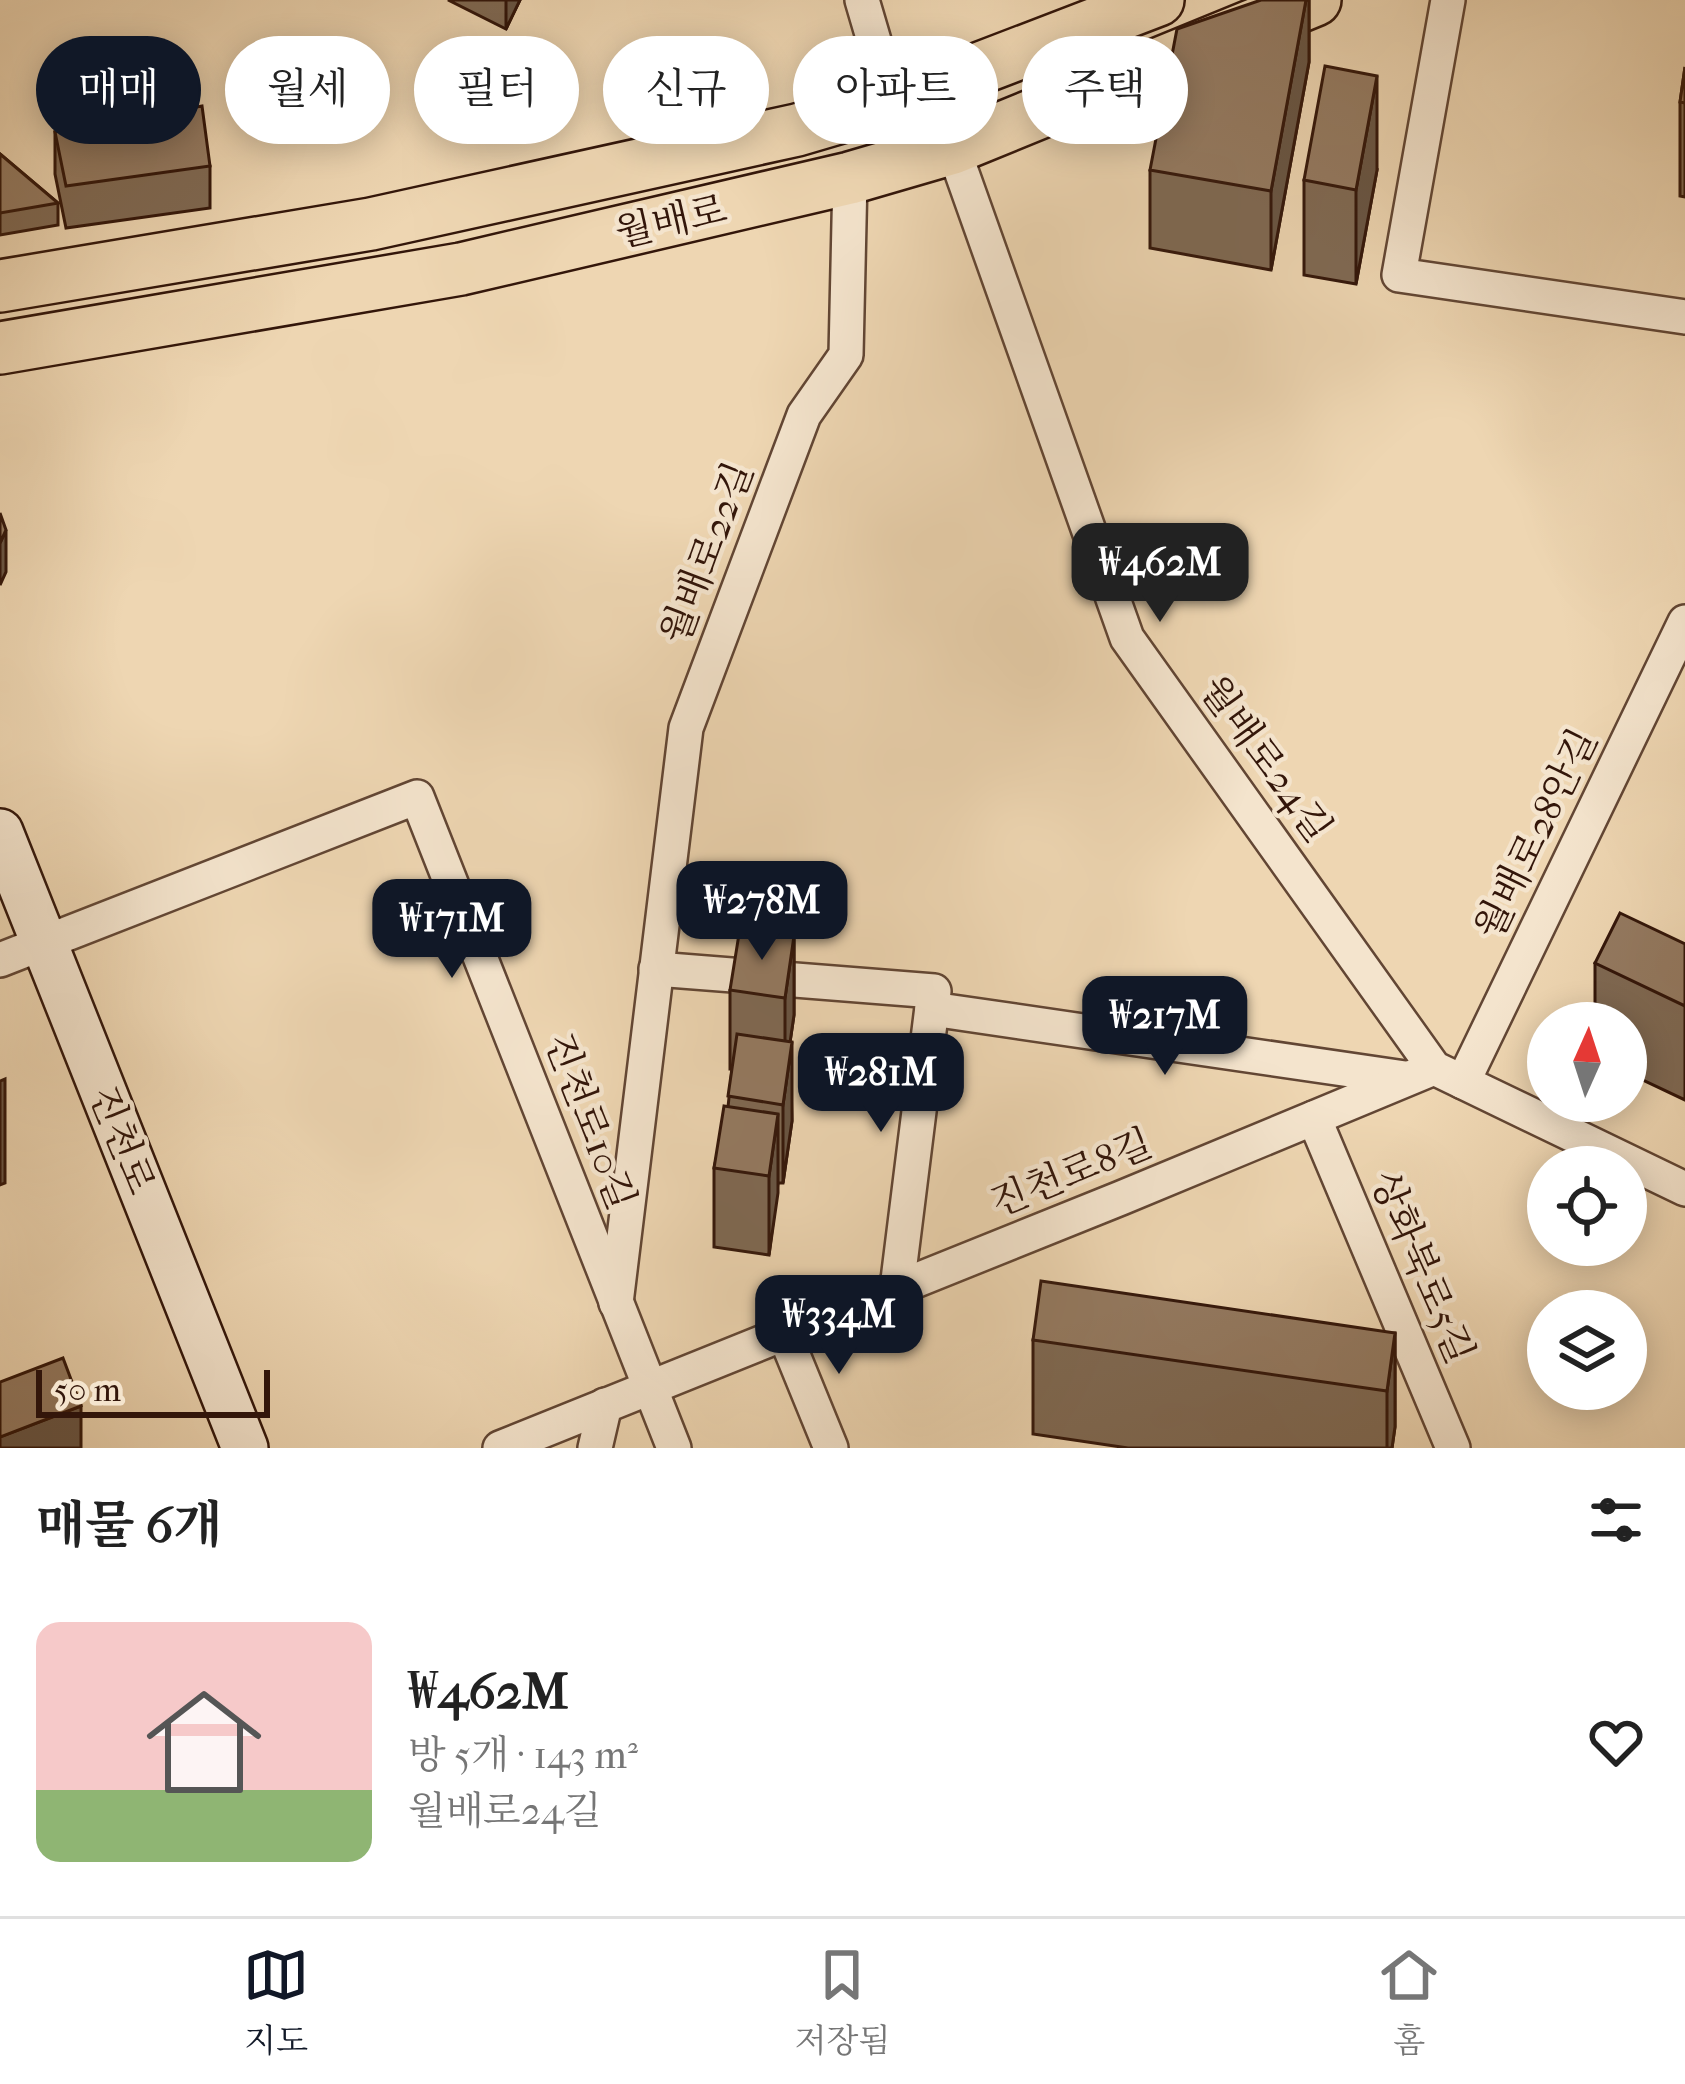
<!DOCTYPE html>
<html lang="ko">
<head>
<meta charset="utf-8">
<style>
  body { margin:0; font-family:"IM FELL French Canon","Noto Serif KR",serif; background:#f6f6f6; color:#222; height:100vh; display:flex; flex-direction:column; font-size:45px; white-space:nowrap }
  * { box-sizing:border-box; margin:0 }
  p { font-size:39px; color:#767676 }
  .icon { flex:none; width:66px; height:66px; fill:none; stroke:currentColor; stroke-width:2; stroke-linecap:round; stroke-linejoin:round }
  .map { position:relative; height:1448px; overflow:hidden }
  .details { display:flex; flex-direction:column; background:#fff; flex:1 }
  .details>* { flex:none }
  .guide { position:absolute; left:36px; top:36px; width:1614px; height:108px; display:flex; gap:24px }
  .needle { width:78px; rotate:3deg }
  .tools { position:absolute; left:1527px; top:1002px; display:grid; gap:24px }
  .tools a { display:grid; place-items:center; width:120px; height:120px; border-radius:50%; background:#fff; box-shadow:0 6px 30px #0003; font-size:60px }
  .scale { position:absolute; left:36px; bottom:30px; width:234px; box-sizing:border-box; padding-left:12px; border:6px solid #33160a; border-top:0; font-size:33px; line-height:42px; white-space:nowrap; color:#33160a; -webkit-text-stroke:9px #f4e4cd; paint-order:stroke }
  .price { position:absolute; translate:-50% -102px; padding:0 27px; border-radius:24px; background:#111827; color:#fff; font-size:39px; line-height:78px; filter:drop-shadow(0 3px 6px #0008) }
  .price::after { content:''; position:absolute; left:50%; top:72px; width:36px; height:27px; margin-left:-18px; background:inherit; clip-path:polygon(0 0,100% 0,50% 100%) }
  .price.active { background:#222; color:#fff }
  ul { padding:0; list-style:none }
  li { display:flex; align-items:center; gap:36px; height:300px; padding:0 36px }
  li span { display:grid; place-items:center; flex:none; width:336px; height:240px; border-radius:24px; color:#555 }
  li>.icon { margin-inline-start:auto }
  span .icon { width:144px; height:144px; fill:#fffc; stroke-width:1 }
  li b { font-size:51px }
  h2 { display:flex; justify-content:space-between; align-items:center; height:144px; padding:0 36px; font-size:51px }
  .tag { padding:0 42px; border-radius:54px; background:#fff; box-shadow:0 6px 30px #0003; font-size:42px; line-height:108px }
  .tag.active { background:#111827; color:#fff }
  .dock { display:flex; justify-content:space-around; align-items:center; height:168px; border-top:3px solid #e0e0e0; background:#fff; font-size:33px; color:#767676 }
  .dock a { display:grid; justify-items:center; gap:6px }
  .dock .active { color:#111827 }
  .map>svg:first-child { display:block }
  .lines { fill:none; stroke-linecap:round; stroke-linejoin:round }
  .minor-casing { stroke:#624634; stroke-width:38 }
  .secondary-casing { stroke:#33160a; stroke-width:50 }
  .primary-casing { stroke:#33160a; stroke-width:56 }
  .minor { stroke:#f4e4cd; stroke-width:33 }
  .secondary { stroke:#f4e4cd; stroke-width:45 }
  .primary { stroke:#eed6b2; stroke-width:51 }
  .wall { fill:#7f6953; stroke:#33160a; stroke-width:3 }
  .shaded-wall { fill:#685544; stroke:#33160a; stroke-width:3 }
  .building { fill:#947a61; stroke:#33160a; stroke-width:3 }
  .labels { text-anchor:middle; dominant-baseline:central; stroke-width:9; stroke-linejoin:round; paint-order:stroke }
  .street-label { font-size:39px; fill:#33160a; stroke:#f4e4cd }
</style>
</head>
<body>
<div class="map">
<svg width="1685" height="1448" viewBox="0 0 1685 1448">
  <rect width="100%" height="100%" fill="#eed6b2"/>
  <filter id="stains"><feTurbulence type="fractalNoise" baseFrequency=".00167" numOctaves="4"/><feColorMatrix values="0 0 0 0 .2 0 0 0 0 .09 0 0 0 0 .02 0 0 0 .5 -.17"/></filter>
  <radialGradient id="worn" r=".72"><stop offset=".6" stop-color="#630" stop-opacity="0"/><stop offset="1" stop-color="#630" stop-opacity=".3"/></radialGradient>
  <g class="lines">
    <defs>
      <g id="minor">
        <path d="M862,0L892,102"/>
        <path d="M1448,0L1399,275L1685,317"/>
        <path d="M953,148L1127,638L1434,1068L1685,1189"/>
        <path d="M0,960L417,797L674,1448"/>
        <path d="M656,969L934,991L897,1288"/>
        <path d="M932,1009L1405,1078"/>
        <path d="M1463,1082L1685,622"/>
        <path d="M1314,1118L1453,1448"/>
        <path d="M616,1303L686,728L804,415L846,355L850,178"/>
        <path d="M784,1333L831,1448"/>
        <path d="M500,1448L1121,1198L1434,1068"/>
        <path d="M595,1448L605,1405"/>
      </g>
      <path id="secondary" d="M0,832L245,1448"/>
      <g id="primary">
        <path d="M0,286L371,224L797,130L892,102L1158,0"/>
        <path d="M0,348L461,269L850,178L953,148L1315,0"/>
      </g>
    </defs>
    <use href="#minor" class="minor-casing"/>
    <use href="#secondary" class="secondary-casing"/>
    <use href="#primary" class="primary-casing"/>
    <use href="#minor" class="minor"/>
    <use href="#secondary" class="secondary"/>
    <use href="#primary" class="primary"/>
  </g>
  <g class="wall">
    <path d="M448,0H520L506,29Z"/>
    <path d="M1309,0V62L1271,270L1150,248V170Z"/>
    <path d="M1685,67V197L1680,196V102Z"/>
    <path d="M55,132L210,166V208L66,228L55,174Z"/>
    <path d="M0,154L58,203V225L0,235Z"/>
    <path d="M1377,170L1356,284L1304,275V180Z"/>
    <path d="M794,936V1015L790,1042L792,1121L783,1183H778L769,1255L714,1247V1168L728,1107L732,1069H730V990Z"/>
    <path d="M1685,944V1100L1626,1072V1023H1595V963Z"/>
    <path d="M1395,1333V1427L1392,1448H1128L1033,1434V1340Z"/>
  </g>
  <g class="shaded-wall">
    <path d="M506,0H520L506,29Z"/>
    <path d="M1306,0H1309V62L1271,270V191Z"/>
    <path d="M1377,76V170L1356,284V190Z"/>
    <path d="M6,530V572L0,585V543Z"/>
    <path d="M794,936V1015L785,1077V998Z"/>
    <path d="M792,1042V1121L783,1183V1105Z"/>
    <path d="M5,1079V1183L0,1185V1081Z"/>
    <path d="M778,1114V1193L769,1255V1176Z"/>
    <path d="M1395,1333V1427L1392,1448H1387V1391Z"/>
    <path d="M81,1406V1448H0V1437Z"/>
  </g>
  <g class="building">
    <path d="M1261,0H1306L1271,191L1150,170L1177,29Z"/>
    <path d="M1325,66L1377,76L1356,190L1304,180Z"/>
    <path d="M1685,67V103L1680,102Z"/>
    <path d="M202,106L210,166L66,186L55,132Z"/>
    <path d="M0,154L58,203L0,213Z"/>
    <path d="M0,513L6,530L0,543Z"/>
    <path d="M1620,913L1685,944V1006L1595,963Z"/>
    <path d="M740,928L794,936L785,998L730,990Z"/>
    <path d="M737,1034L792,1042L783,1105L728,1096Z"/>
    <path d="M724,1106L778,1114L769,1176L714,1168Z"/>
    <path d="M1041,1281L1395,1333L1387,1391L1033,1340Z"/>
    <path d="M63,1358L81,1406L0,1437V1382Z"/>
  </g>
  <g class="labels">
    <g class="street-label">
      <text transform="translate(671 221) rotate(-13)">월배로</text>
      <text transform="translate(707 553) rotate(-69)">월배로22길</text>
      <text transform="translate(1266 759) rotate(54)">월배로24길</text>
      <text transform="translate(1536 834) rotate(-64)">월배로28안길</text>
      <text transform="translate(590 1121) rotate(69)">진천로10길</text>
      <text transform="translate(122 1140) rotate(68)">진천로</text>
      <text transform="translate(1071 1173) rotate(-22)">진천로8길</text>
      <text transform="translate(1422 1267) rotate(67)">상화북로5길</text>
    </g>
  </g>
  <rect width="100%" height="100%" filter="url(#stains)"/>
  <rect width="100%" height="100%" fill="url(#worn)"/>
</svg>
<div class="tools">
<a><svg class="needle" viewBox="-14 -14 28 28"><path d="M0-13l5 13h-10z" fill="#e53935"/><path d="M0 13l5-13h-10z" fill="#767676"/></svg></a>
<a><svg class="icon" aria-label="locate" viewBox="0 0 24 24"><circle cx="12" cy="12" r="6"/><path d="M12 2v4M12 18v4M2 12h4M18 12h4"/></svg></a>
<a><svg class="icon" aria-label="layers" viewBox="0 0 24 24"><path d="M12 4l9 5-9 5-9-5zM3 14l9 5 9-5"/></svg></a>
</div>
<div class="scale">50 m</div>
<b class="price active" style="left:1160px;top:625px">₩462M</b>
<b class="price" style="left:762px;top:963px">₩278M</b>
<b class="price" style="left:452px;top:981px">₩171M</b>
<b class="price" style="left:1165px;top:1078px">₩217M</b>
<b class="price" style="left:881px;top:1135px">₩281M</b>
<b class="price" style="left:839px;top:1377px">₩334M</b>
<div class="guide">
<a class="tag active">매매</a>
<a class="tag">월세</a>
<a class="tag">필터</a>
<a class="tag">신규</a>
<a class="tag">아파트</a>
<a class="tag">주택</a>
</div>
</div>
<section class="details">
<h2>매물 6개<svg class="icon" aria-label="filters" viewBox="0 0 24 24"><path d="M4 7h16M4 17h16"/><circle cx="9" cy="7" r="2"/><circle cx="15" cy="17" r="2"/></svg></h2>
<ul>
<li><span style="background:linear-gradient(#f6c9c9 70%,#8fb573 0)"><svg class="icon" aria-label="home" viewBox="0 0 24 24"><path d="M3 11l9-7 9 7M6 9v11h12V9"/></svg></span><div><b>₩462M</b><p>방 5개 · 143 m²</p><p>월배로24길</p></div><svg class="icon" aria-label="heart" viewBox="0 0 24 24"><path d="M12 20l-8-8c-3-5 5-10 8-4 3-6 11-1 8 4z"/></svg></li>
</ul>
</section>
<nav class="dock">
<a class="active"><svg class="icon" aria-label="map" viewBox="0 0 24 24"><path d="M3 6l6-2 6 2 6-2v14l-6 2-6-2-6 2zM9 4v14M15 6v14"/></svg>지도</a>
<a><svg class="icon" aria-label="saved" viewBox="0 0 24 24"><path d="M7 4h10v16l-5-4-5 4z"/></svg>저장됨</a>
<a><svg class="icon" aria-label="home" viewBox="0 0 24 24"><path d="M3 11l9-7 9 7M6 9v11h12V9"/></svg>홈</a>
</nav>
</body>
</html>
